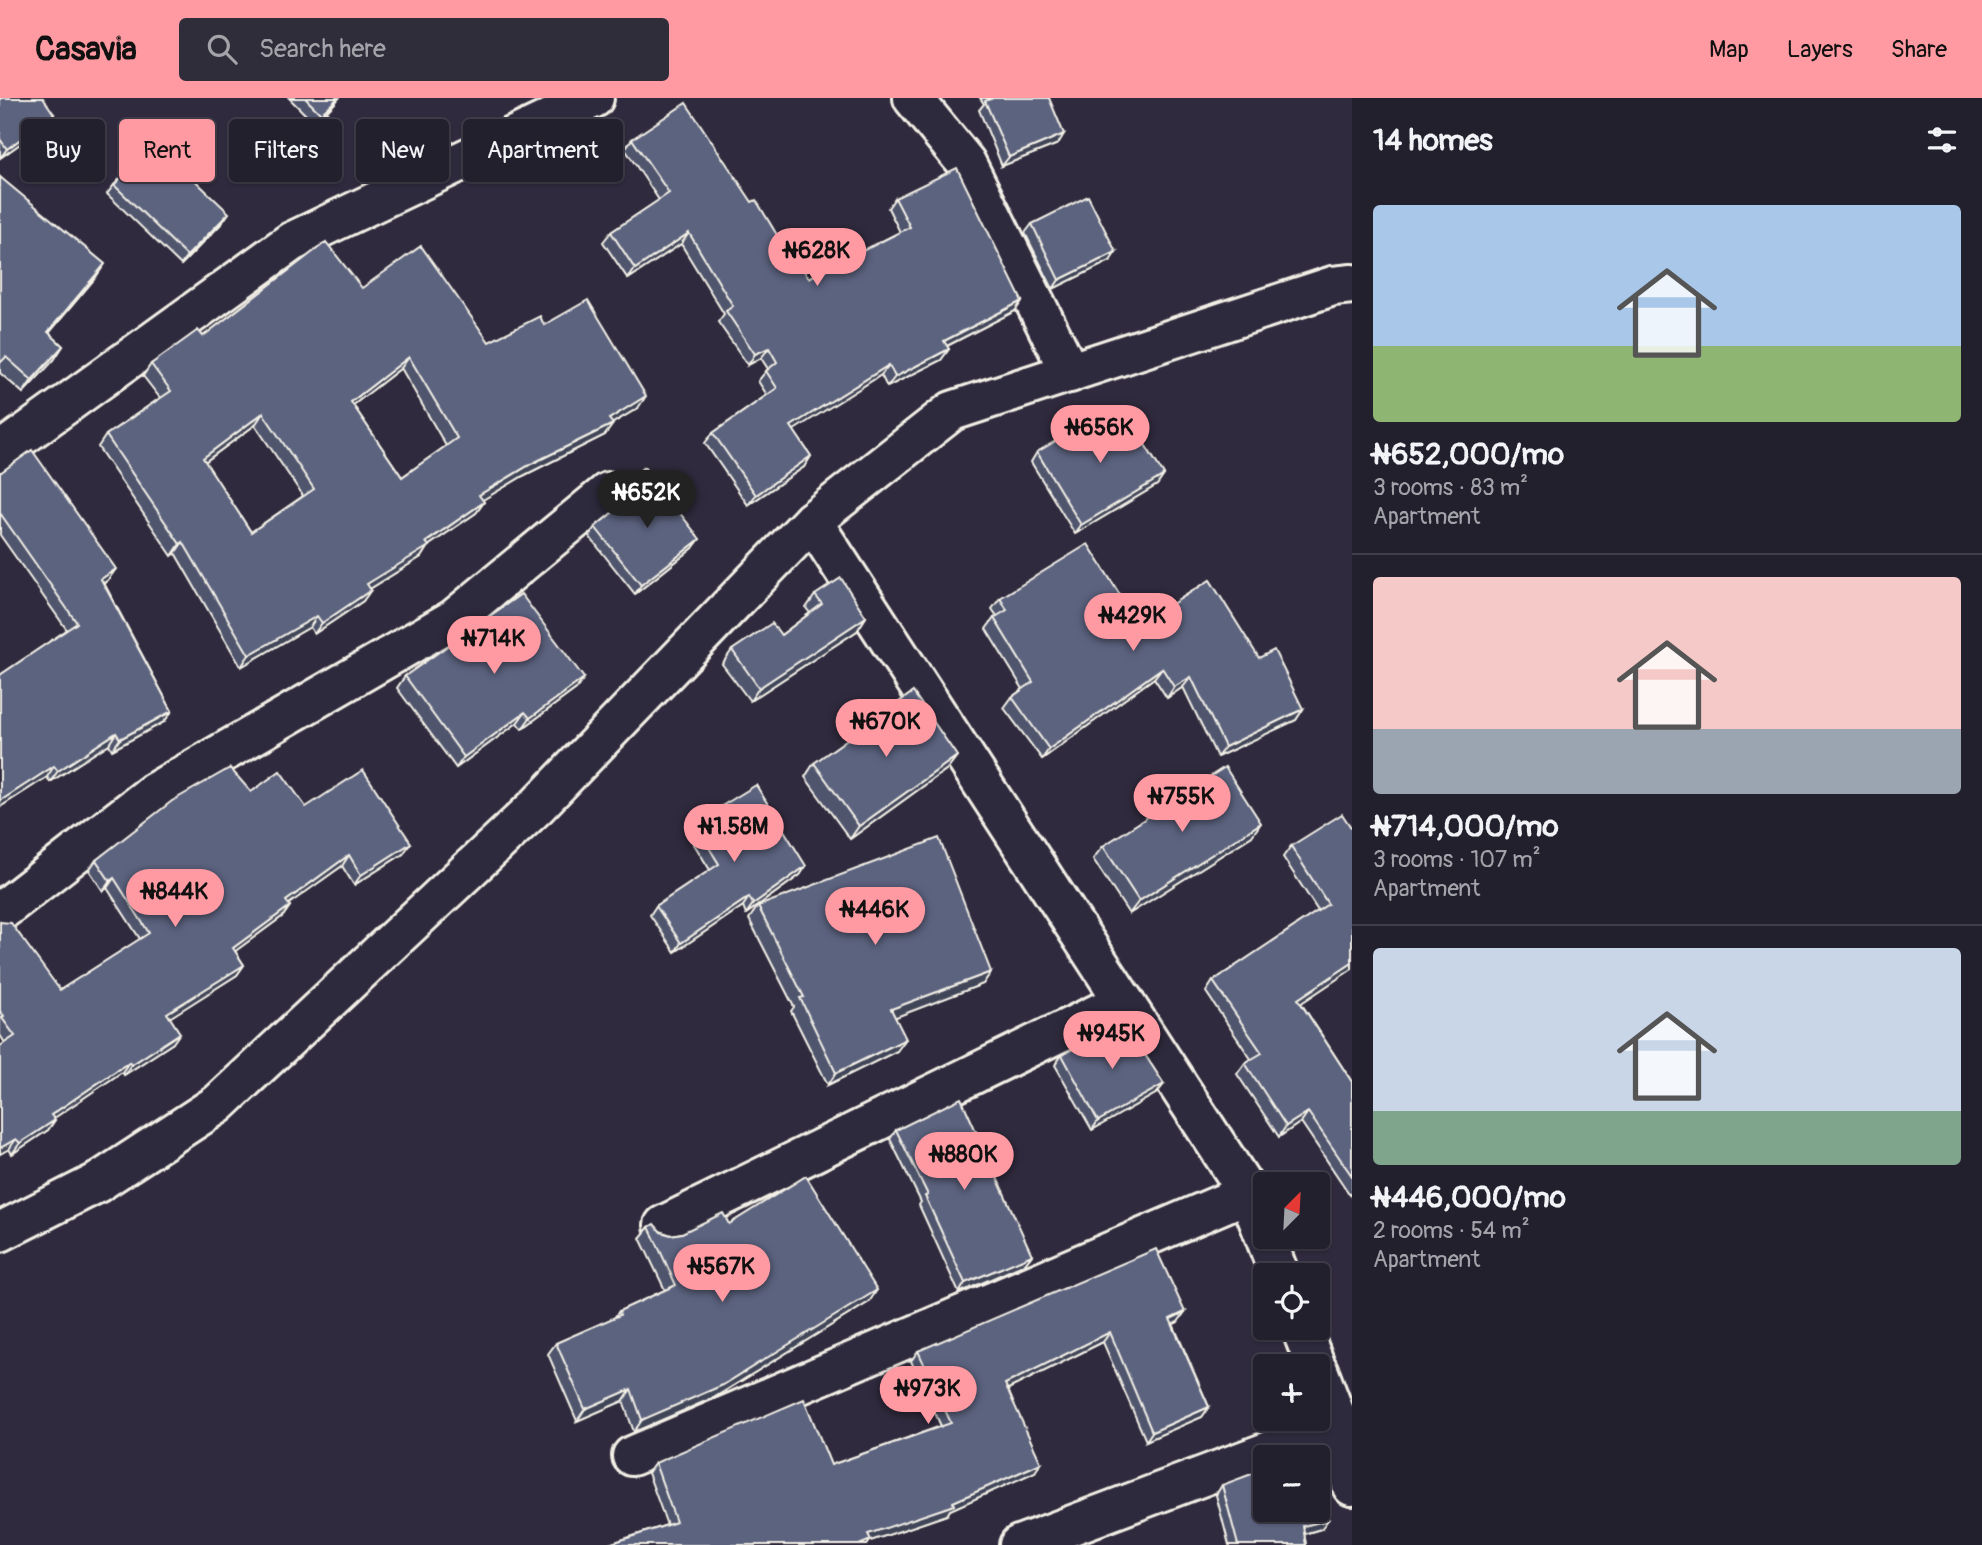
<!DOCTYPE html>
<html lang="en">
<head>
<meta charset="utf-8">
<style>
  body { margin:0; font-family:Pangolin,sans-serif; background:#2f2d3a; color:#f1f3f6; height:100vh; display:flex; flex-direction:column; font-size:26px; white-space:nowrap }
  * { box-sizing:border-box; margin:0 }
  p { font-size:23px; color:#a3a3aa }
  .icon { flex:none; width:38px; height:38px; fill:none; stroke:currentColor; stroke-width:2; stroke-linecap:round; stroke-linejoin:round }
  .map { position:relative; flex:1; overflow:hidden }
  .sheet { display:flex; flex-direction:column; background:#23202e; width:630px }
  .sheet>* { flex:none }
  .hud { position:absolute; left:21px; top:21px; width:665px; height:63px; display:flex; gap:14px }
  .needle { width:46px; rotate:24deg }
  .buttons { position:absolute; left:1253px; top:1074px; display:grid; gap:14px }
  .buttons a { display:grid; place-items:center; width:77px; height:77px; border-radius:7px; background:#23202e; box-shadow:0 2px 5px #0004,0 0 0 2px #403e4a; font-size:35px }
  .price { position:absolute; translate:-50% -60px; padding:0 16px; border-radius:24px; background:#ff9aa2; color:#111; font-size:23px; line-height:46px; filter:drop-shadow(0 2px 4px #0008) }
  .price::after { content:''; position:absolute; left:50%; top:42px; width:21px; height:16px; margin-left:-10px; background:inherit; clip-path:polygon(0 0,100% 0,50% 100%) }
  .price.active { background:#222; color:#fff }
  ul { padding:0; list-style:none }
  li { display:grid; align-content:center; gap:14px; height:371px; padding:0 21px }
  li+li { border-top:2px solid #403e4a }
  li span { display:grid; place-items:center; height:217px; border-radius:7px; color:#555 }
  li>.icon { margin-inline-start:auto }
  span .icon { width:126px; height:126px; fill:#fffc; stroke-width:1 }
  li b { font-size:30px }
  h2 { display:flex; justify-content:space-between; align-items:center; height:84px; padding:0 21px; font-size:30px }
  .pill { padding:0 24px; border-radius:7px; background:#23202e; box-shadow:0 2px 5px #0004,0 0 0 2px #403e4a; font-size:24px; line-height:63px }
  .pill.active { background:#ff9aa2; color:#111 }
  header { display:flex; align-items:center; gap:42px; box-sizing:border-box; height:98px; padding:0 35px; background:#ff9aa2; color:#111 }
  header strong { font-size:33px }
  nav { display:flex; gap:38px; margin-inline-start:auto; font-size:24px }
  .search { width:490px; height:63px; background:#2f2d3a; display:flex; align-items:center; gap:18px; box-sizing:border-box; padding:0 24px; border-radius:7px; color:#a3a3aa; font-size:26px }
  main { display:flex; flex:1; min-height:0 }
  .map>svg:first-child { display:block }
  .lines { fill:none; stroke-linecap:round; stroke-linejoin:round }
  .street-casing { stroke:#f4f1e8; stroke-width:44 }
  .street { stroke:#2f2a3d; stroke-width:38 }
  .wall { fill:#4f556d; stroke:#f4f1e8; stroke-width:2; fill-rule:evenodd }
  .shaded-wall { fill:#404559; stroke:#f4f1e8; stroke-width:2 }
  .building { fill:#5c637f; stroke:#f4f1e8; stroke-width:2; fill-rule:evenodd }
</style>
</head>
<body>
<header>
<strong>Casavia</strong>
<div class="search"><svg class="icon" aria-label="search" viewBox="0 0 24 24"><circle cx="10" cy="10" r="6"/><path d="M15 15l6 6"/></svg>Search here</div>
<nav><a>Map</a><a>Layers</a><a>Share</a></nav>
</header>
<main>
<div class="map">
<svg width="1352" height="1447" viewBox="0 0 1352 1447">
  <rect width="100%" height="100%" fill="#2f2a3d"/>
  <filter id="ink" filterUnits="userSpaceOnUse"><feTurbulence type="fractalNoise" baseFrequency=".0143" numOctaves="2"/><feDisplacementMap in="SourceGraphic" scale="14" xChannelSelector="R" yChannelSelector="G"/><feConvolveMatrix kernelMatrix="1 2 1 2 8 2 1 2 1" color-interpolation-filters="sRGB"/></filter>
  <g filter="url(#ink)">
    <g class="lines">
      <defs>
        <g id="street">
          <path d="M913,0L966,65L1070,275"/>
          <path d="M0,354L291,144L594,0"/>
          <path d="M812,423L1248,1095L1280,1178"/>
          <path d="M0,814L153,695L454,521L608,394"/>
          <path d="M664,1127L1124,903"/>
          <path d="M0,1134L97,1085L218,1006L537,708L812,423L952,313L1333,188L1352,186"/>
          <path d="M1301,1230L1316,1269"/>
          <path d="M1318,1272L1339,1327L1352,1388"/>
          <path d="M632,1358L1248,1095"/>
          <path d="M1019,1447L1339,1327"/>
        </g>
      </defs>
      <use href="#street" class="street-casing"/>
      <use href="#street" class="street"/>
    </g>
    <g class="wall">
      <path d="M0,0L54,16L48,26L0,60Z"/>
      <path d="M289,0H339L315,26Z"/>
      <path d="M980,0H1049L1058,46L1002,68L979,12L984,6Z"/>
      <path d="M632,41L752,104L794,165L809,180L900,134L888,110L895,100L1022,203L1015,213L947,248L949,251L941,262L887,289L881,277L793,332L811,358L804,369L748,407L705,345L713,335L767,297L758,283L768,271L761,260L748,267L718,224L724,216L681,146L628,181L603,144L611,134L659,102L625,51Z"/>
      <path d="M0,79L96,179L49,235L63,248L54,262L23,295L0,275Z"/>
      <path d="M114,87L222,125L181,167L107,96Z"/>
      <path d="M1032,126L1110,163L1053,191L1025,135Z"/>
      <path d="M362,190L489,244L544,227L638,310L613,325V326L605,337L523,378L482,402L484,404L476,415L428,448L421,459L370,491L363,503L314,536L310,529L241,569L175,455L172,458L98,349L106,337L160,300L143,278L151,266L203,238ZM401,270L446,348L402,379L353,307ZM255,327L303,398L251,434L205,364Z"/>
      <path d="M1096,325L1164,377L1157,387L1075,436L1031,364L1037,354Z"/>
      <path d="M0,375L108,482L104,485L172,613L164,624L112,652L109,646L50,684L47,679L0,709V577L67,532L0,437Z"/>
      <path d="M634,377L693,450L635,496L589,438L595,429L629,401L628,386Z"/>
      <path d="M815,497L866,519L857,533L750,603L722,566L732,552L781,537L810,515L806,510Z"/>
      <path d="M1000,500L1139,527L1259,560L1303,611L1296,622L1217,659L1183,589L1167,600L1154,580L1042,661L1004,610L1012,599L1023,591L986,531L994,520L997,518L992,511Z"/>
      <path d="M405,578L584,580L576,591L522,631L517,625L456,670L397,590Z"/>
      <path d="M957,658L947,671L850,741L805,679L814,665Z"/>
      <path d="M251,694L306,709L403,756L354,787L342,768L288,806L290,808L283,818L235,853L244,867L237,877L170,919L173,945L124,977L122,974L54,1020L55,1022L48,1032L12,1056L9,1051L5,945L0,937V824L60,892L140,841L107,790L103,793L89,772L96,762Z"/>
      <path d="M694,725L806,768L800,777L746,816L743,808L675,854L650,817L656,808L710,772L687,735Z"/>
      <path d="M1352,731V871L1301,905L1352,984V1100L1301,1024L1279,1039L1237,976L1245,965L1251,961L1206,894L1213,883L1318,813L1283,759L1291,748Z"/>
      <path d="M1252,738L1129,816L1093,761L1103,748Z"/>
      <path d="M758,808L991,874L983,886L895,919L897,953L828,987L791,913L794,909L749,821Z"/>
      <path d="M1062,957L1164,986L1157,995L1092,1032L1055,967Z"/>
      <path d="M896,1032L1032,1157L1025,1166L959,1195L919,1107L921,1104L890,1041Z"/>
      <path d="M729,1126L869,1204L715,1299L634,1334L623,1303L577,1323L548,1256L556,1245L614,1220L619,1213L665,1192L640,1140L649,1129L671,1137Z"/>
      <path d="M1178,1224L1173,1226L1209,1309L1202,1319L1146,1343L1103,1244L1008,1291L1035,1374L950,1412L947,1417L870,1443L867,1447H606L667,1427L648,1375L655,1365L831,1367L941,1328L911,1263L918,1253Z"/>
      <path d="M1222,1387L1321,1431L1304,1436L1306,1447H1229L1216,1397Z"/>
    </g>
    <g class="shaded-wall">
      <path d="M338,0H339L335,5L315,26L321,16Z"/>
      <path d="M54,16L48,26L0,60L7,51Z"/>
      <path d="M1064,36L1058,46L1002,68L1009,59Z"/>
      <path d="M229,115L222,125L181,167L187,158Z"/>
      <path d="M689,135L681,146L628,181L635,171Z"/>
      <path d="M1116,154L1110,163L1053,191L1059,182Z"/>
      <path d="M105,166L96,179L39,247L48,234Z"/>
      <path d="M1022,203L1015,213L937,253L944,243Z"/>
      <path d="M63,248L54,262L23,295L32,282Z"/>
      <path d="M769,250L761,260L748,267L755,256Z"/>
      <path d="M949,251L941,262L887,289L895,279Z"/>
      <path d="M409,259L401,270L343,315L351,304Z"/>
      <path d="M889,267L881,277L783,339L791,328Z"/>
      <path d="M646,298L638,310L601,332L609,321Z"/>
      <path d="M263,315L255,327L195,371L203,360Z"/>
      <path d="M613,326L605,337L523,378L471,409L479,397L531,366Z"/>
      <path d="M811,358L804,369L748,407L756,397Z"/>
      <path d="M1164,377L1157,387L1075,436L1081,427Z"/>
      <path d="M484,404L476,415L428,448L421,459L360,497L367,486Z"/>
      <path d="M700,441L693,450L635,496L641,487Z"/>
      <path d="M183,444L175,455L172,458L180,446Z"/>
      <path d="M116,471L108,482L94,492L101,481Z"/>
      <path d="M371,492L363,503L314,536L322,525Z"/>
      <path d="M317,518L310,529L241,569L249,557Z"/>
      <path d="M866,519L857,533L750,603L759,590Z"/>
      <path d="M1162,570L1154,580L1042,661L1049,651Z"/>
      <path d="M1191,579L1183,589L1167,600L1174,589Z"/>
      <path d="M584,580L576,591L522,631L530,620Z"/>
      <path d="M1303,611L1296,622L1217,659L1225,649Z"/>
      <path d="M172,613L164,624L112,652L120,641Z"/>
      <path d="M525,614L517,625L456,670L464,659Z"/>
      <path d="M116,635L109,646L50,684L58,673Z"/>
      <path d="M957,658L947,671L850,741L859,728Z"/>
      <path d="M54,668L47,679L0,709V703Z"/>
      <path d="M1261,725L1252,738L1129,816L1139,803Z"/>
      <path d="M411,745L403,756L354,787L361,777Z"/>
      <path d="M349,757L342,768L279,813L286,803Z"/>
      <path d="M806,768L800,777L746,816L753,806Z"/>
      <path d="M114,780L107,790L103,793L110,783Z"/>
      <path d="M749,799L743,808L675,854L681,845Z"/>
      <path d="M290,808L283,818L226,860L233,850Z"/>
      <path d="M1352,865V871L1291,912L1298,901Z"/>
      <path d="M244,867L237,877L160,926L167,915Z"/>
      <path d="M991,874L983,886L883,924L891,911Z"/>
      <path d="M180,935L173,945L124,977L131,967Z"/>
      <path d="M906,941L897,953L828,987L836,975Z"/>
      <path d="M129,964L122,974L44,1027L51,1017Z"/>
      <path d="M1164,986L1157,995L1092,1032L1098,1023Z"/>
      <path d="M1308,1014L1301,1024L1279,1039L1286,1028Z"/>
      <path d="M55,1022L48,1032L12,1056L20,1045Z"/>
      <path d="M16,1041L9,1051L0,1056V1050Z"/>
      <path d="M1032,1157L1025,1166L959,1195L965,1185Z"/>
      <path d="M877,1192L869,1204L715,1299L634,1334L642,1322Z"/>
      <path d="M1185,1214L1178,1224L1163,1231L1170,1221Z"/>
      <path d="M1110,1234L1103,1244L998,1296L1005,1286Z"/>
      <path d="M631,1291L623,1303L577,1323L585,1311Z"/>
      <path d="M1209,1309L1202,1319L1146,1343L1152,1334Z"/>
      <path d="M1041,1365L1035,1374L950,1412L947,1417L870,1443L867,1447H859L868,1436L953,1404Z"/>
      <path d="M1328,1422L1321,1431L1296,1438L1303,1428Z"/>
    </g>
    <g class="building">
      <path d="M0,0H43L54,16L7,51L0,41Z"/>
      <path d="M305,0H338L321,16Z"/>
      <path d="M993,0H1049L1064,36L1009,59L985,3Z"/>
      <path d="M686,5L752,104L756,102L794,165L797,163L809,180L910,129L895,100L957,70L1022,203L944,243L949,251L895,279L889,267L791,328L811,358L756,397L713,335L777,290L766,273L777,264L769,250L755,256L726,213L733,208L689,135L635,171L611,134L669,95L632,41Z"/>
      <path d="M155,44L229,115L187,158L114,87Z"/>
      <path d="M0,79L105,166L48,234L63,248L32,282L6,259L0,265Z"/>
      <path d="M1088,98L1116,154L1059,182L1032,126Z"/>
      <path d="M326,144L362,190L421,148L489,244L540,218L544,227L588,202L646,298L609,321L613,326L531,366L479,397L484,404L426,444L429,448L367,486L371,492L322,525L317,518L249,557L183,444L180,446L106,337L171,293L151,266L198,232L203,238ZM409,259L457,340L402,379L351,304ZM263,315L314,391L251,434L203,360Z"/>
      <path d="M1122,310L1164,377L1081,427L1037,354L1093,321L1096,325Z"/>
      <path d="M32,352L116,471L101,481L172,613L120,641L116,635L58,673L54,668L0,703V577L77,525L0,415V375Z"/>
      <path d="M644,369L700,441L641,487L595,429L629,401L635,392L634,377Z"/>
      <path d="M1088,446L1139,527L1210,482L1259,560L1274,552L1303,611L1225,649L1191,579L1174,589L1162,570L1049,651L1012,599L1033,584L994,520L1007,512L1000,500Z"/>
      <path d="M841,480L866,519L759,590L732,552L772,525L781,537L822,506L815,497Z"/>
      <path d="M521,496L584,580L530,620L525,614L464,659L405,578Z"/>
      <path d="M913,594L957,658L859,728L814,665Z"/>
      <path d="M1225,669L1261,725L1139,803L1103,748Z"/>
      <path d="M230,670L251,694L280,673L306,709L363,672L411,745L361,777L349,757L286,803L290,808L233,850L244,867L167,915L180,935L131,967L129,964L51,1017L55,1022L20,1045L16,1041L0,1050V948L15,938L2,920L4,918L0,913V824L11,825L60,892L149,835L114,780L110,783L96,762L172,703Z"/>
      <path d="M756,687L806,768L753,806L749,799L681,845L656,808L719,766L694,725Z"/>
      <path d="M1342,716L1352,731V865L1298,901L1352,984V1078L1308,1014L1286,1028L1245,965L1262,955L1213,883L1328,806L1291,748Z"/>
      <path d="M939,740L991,874L891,911L906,941L836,975L800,900L804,899L758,808Z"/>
      <path d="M1123,923L1164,986L1098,1023L1062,957Z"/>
      <path d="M961,1000L1032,1157L965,1185L925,1098L928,1097L896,1032Z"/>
      <path d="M806,1078L877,1192L723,1287L642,1322L631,1291L585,1311L556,1245L620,1217L619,1213L676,1187L649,1129L654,1126L661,1134L671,1137L682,1135L723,1115L729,1126Z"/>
      <path d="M1156,1151L1185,1214L1170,1221L1209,1309L1152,1334L1110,1234L1005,1286L1041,1365L953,1404L954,1407L868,1436L871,1442L859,1447H606L676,1424L655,1365L804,1301L831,1367L951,1325L918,1253Z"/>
      <path d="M1265,1371V1412H1318V1384L1328,1422L1303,1428L1306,1447H1238L1222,1387Z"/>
    </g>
  </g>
</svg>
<div class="buttons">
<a><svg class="needle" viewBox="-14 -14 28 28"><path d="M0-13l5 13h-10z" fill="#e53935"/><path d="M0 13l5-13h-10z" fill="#a3a3aa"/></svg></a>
<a><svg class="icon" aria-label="locate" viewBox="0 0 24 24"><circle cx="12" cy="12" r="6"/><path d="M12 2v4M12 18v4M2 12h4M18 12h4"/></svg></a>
<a>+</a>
<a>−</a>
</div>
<b class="price" style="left:817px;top:190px">₦628K</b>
<b class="price" style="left:1100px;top:367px">₦656K</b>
<b class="price active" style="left:647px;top:432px">₦652K</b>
<b class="price" style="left:1133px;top:555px">₦429K</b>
<b class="price" style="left:494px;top:578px">₦714K</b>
<b class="price" style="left:886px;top:661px">₦670K</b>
<b class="price" style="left:1182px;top:736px">₦755K</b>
<b class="price" style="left:734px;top:766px">₦1.58M</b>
<b class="price" style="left:175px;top:831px">₦844K</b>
<b class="price" style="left:875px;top:849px">₦446K</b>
<b class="price" style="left:1112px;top:973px">₦945K</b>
<b class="price" style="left:964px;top:1094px">₦880K</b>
<b class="price" style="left:722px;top:1206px">₦567K</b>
<b class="price" style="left:928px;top:1328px">₦973K</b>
<div class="hud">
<a class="pill">Buy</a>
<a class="pill active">Rent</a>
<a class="pill">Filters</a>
<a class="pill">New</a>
<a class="pill">Apartment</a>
</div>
</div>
<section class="sheet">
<h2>14 homes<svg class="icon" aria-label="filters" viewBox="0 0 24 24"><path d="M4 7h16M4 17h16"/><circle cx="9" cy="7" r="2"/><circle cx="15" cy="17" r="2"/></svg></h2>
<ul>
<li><span style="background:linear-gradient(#a9c7e8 65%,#8fb573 0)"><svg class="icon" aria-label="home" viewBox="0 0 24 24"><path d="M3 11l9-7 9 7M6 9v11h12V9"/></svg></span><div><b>₦652,000/mo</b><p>3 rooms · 83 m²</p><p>Apartment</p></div></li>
<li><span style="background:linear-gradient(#f6c9c9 70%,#9aa5b1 0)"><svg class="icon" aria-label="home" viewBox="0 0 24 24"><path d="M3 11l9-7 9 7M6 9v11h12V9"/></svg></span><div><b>₦714,000/mo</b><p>3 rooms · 107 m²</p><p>Apartment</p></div></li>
<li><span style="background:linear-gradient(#c9d6e8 75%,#7fa58c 0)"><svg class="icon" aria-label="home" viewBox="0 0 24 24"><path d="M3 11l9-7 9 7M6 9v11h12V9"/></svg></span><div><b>₦446,000/mo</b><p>2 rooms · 54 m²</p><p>Apartment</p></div></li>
</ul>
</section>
</main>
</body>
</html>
